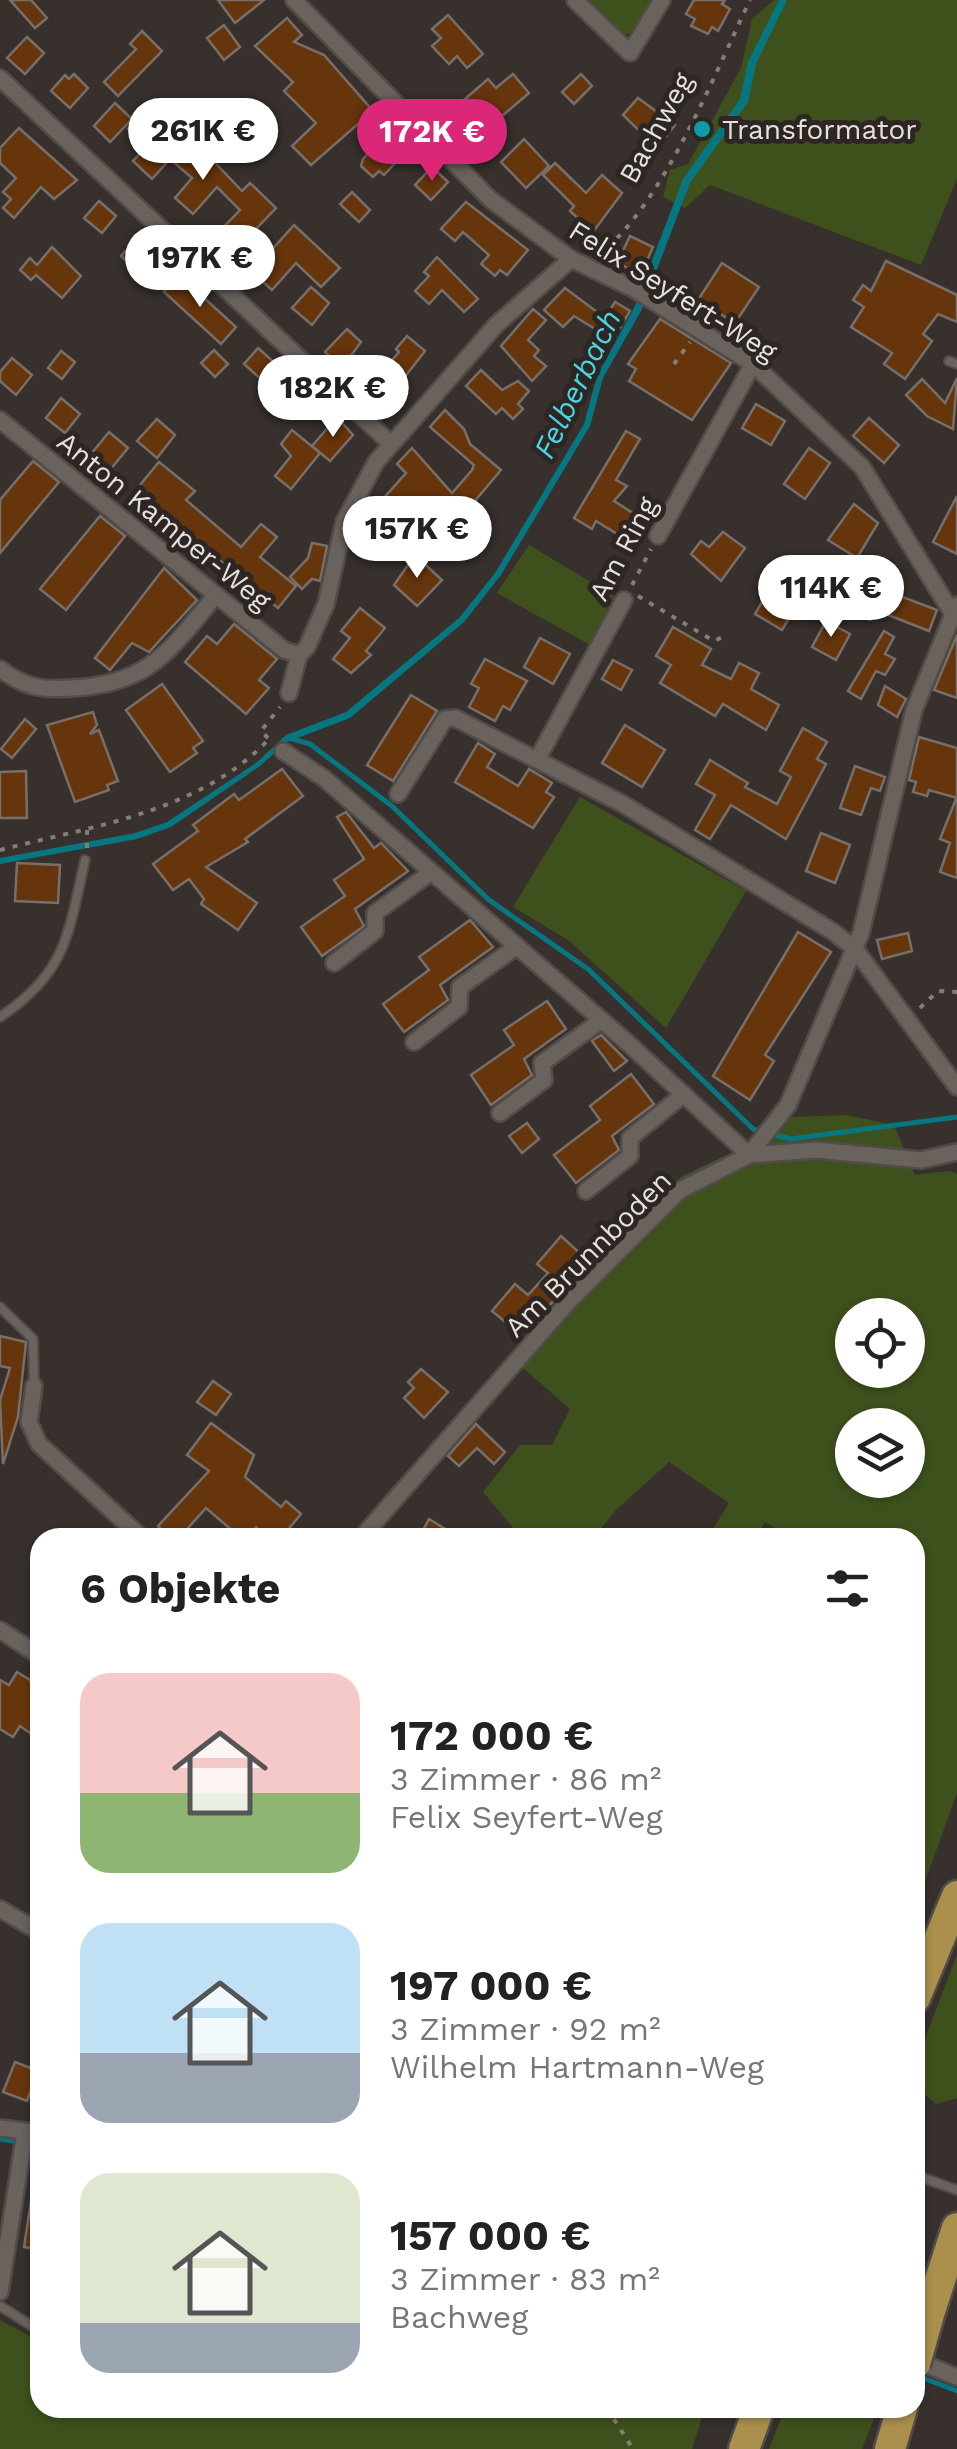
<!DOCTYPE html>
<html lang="de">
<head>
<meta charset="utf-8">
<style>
  body { margin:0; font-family:"Work Sans",sans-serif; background:#f6f6f6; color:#222; height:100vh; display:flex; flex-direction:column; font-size:38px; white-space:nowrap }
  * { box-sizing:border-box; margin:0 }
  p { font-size:32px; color:#767676 }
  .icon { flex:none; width:55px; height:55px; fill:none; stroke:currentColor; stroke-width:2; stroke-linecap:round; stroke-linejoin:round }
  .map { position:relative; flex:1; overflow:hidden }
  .sheet { position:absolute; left:30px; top:1528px; width:895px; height:890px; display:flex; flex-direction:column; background:#fff; border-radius:30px; box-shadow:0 2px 8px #0004 }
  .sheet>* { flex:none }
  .tools { position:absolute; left:835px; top:1298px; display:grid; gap:20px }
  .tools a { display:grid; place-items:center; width:90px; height:90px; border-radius:50%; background:#fff; box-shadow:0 2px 8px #0004; font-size:50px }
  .price { position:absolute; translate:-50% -85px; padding:0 22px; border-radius:35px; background:#fff; color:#222; font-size:32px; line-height:65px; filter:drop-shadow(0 2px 5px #0008) }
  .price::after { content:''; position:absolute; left:50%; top:60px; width:30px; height:22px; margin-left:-15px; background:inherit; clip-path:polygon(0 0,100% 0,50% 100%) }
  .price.selected { background:#db2777; color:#fff }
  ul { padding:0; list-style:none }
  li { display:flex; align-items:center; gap:30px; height:250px; padding:0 50px }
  li span { display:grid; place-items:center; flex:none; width:280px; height:200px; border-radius:30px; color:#555 }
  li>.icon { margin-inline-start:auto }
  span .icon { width:120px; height:120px; fill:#fffc; stroke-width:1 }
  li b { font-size:42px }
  h2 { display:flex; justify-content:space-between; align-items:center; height:120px; padding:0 50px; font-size:42px }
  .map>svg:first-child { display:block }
  .green { fill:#3e511c; fill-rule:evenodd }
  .water { fill:#067780 }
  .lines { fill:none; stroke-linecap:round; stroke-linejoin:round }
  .stream { stroke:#067780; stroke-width:5 }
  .building { fill:#67350c; stroke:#776f6a; stroke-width:2.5 }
  .service-casing { stroke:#524c49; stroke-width:12 }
  .minor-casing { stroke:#524c49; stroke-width:20 }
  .motorway-casing { stroke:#524c49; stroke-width:35 }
  .path { stroke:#847e7a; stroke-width:4; stroke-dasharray:5 8; stroke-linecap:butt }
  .service { stroke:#6a625d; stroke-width:8 }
  .minor { stroke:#6a625d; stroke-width:15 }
  .motorway { stroke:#ab904d; stroke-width:30 }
  .motorway-bridge-casing { stroke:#524c49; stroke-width:35; stroke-linecap:butt }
  .motorway-bridge { stroke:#ab904d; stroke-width:30 }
  .culture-dot { fill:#0f9aa8; stroke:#2d2622; stroke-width:4 }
  .labels { text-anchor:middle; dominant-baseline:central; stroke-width:10; stroke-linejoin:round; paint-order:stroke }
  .street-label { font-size:28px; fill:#e5e1de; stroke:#2d2622 }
  .poi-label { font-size:28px; fill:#e5e1de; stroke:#2d2622; text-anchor:start }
  .water-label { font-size:30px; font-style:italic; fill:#4bd5e2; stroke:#2d2622 }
</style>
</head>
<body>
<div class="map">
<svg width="957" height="2449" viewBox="0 0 957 2449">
  <rect width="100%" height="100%" fill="#37302c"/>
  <g class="green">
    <path d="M583,0H654L638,32L616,36Z"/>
    <path d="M774,0H957V179L921,265L710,185L685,208L663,197L670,170L688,164L741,68L752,19Z"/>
    <path d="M529,545L614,596L590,645L497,593Z"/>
    <path d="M580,797L746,891L666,1028L568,940L513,907Z"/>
    <path d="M846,1115L894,1125L915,1175L950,1171L957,1174V1793L915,1909V1538L791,1537L765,1522L756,1537H708L729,1503L669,1462L616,1510L594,1537H521L483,1492L520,1445H552L570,1409L523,1368L610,1245L682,1176L746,1146L793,1117ZM852,1315H908V1370H852ZM852,1425H908V1480H852Z"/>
    <path d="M957,1955V2098L936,2104L918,2089V2057Z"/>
    <path d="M0,2320L40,2342V2408H705L692,2449H0Z"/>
    <path d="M785,2408H878L862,2449H769Z"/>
  </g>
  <path class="water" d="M779,0H787L756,64L748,102L690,183L641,311L603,378L590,426L501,575L464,622L350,718L287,742L260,766L171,827L137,839L0,864V858L135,833L167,822L256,763L286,735L346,712L459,618L495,573L584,424L597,376L634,308L683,179L740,99L748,62Z"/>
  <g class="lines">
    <g class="stream">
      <path d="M289,738L310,744L392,806L489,900L588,969L753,1129L761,1131"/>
      <path d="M772,1134L790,1139L957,1117"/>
      <path d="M0,2139L40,2145"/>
      <path d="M918,2376L957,2391"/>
    </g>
  </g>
  <g class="building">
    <path d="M10,0H31L47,18L35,28Z"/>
    <path d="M218,0H264L235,23Z"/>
    <path d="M694,0H725L722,4L730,9L718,31L712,27L708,34L691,26L695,19L686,14Z"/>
    <path d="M448,15L483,54L467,68L457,56L449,64L432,46L441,38L432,29Z"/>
    <path d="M287,18L302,35L294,42L324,55L373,111L311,165L292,146L316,123L284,91L293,82L255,46Z"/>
    <path d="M224,25L240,47L224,60L207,38Z"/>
    <path d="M142,31L162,51L118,96L104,82L136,49L130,44Z"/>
    <path d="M27,37L44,53L25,74L7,58Z"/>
    <path d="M74,74L88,88L70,108L51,91L65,75L69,79Z"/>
    <path d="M513,74L529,93L489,127L465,99L488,79L496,88Z"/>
    <path d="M581,74L592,86L574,104L562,92Z"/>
    <path d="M638,98L675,125L657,148L623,115Z"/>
    <path d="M115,103L132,119L110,142L94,126Z"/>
    <path d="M139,117L175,143L179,140L192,153L199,146L242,191L250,183L276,208L233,253L215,236L240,210L217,187L193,214L175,198L192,178L170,159L152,179L133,161L147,146L128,129Z"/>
    <path d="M19,128L77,180L54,199L41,187L14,218L3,208L11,199L3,192L16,178L0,163V148Z"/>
    <path d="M395,132L410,147L384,175L379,171L373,177L361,166L363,159L383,137L387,141Z"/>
    <path d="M524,139L549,166L526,188L501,162Z"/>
    <path d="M555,163L586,193L602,175L622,193L593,232L570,211L574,206L543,175Z"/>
    <path d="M432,167L448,182L431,200L415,185Z"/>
    <path d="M352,192L370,210L359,222L340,204Z"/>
    <path d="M99,201L116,216L102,233L84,218Z"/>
    <path d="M466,202L528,250L507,275L500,270L495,276L481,264L489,255L463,232L455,241L441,229Z"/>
    <path d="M294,225L340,268L321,287L296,263L272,290L252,272Z"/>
    <path d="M139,236L158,254L140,274L121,256Z"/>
    <path d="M630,236L653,247L641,274L617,263Z"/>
    <path d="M52,247L81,276L62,298L36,275L31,280L20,270L30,258L37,265Z"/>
    <path d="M437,257L478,299L464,312L442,290L429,304L415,291L429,276L424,272Z"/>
    <path d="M886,261L957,295V322L938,314L923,334L932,341L905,379L884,364L892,353L851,327L864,307L853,300L863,285L871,291Z"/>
    <path d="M722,263L759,287L735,323L698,300Z"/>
    <path d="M179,275L236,327L221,344L164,292Z"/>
    <path d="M311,287L329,303L312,325L292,308Z"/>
    <path d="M565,288L605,318L615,302L630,311L613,340L574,316L563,327L544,310Z"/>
    <path d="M533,309L546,320L528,340L539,350L534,356L546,366L532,381L501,346Z"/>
    <path d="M660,319L731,363L692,420L629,381L636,369L628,364Z"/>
    <path d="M347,329L361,342L342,368L325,352Z"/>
    <path d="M407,336L425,351L383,405L366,391L399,352L396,349Z"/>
    <path d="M258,348L277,365L263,381L244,364Z"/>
    <path d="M214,350L228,364L215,377L201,363Z"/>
    <path d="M61,351L75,362L62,379L48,368Z"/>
    <path d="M12,358L32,375L16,395L0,381V372Z"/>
    <path d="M481,370L502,390L518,381L529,391L518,404L523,409L513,419L502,408L496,414L466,386Z"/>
    <path d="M957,378L953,429L927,416L906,395L922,379L945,403Z"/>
    <path d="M61,398L80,414L65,433L46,418Z"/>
    <path d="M756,404L785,421L771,445L742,428Z"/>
    <path d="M445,410L464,429L470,444L501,470L458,521L444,530L413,499L398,515L382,500L406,473L397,464L412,448L452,493L472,470L474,465L430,427Z"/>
    <path d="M337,417L353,435L330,461L312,446Z"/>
    <path d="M869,418L899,445L884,463L853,436Z"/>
    <path d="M157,419L175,435L157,458L137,441Z"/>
    <path d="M292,430L320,453L291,489L275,476L291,456L281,444Z"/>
    <path d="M626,431L640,439L616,480L627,486L614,501L636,515L622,537L596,521L592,529L574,518Z"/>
    <path d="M109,432L128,448L110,470L91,454Z"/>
    <path d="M809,448L830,463L805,499L784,484Z"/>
    <path d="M33,461L59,482L0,553V500Z"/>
    <path d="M159,462L195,491L186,500L241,547L261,524L277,537L260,557L296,586L278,608L135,491Z"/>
    <path d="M957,496V554L933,542Z"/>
    <path d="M854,504L878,523L857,558L828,540Z"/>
    <path d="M100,516L125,536L66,610L40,589Z"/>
    <path d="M723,532L745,548L721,581L691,554L701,541L709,547Z"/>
    <path d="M312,543L327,546L320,581L312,579L302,589L290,577L308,558Z"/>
    <path d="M415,555L442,580L417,606L394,585Z"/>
    <path d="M164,568L197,600L149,652L132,643L110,670L95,658Z"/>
    <path d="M773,583L800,600L782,630L755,614Z"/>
    <path d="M857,590L892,602L895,594L937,610L929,631L873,609L870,620L849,613Z"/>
    <path d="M360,608L385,628L366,651L371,655L351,673L333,659L350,638L341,631Z"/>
    <path d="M826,621L850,634L836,660L812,647Z"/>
    <path d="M234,624L277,659L259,680L269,688L246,714L185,662L207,636L217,644Z"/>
    <path d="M673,627L711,649L702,665L731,679L739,663L759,673L751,689L779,705L766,730L723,704L715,716L660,683L671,665L656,656Z"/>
    <path d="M884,631L894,637L885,654L895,659L885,675L876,671L861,699L848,691Z"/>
    <path d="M957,635V698L934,690Z"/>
    <path d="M540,638L570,654L553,684L524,667Z"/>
    <path d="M485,659L527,681L510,710L503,706L495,721L469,707L479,688L471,684Z"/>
    <path d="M613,660L632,670L621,690L602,679Z"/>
    <path d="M162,684L203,741L193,748L197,753L170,772L126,710Z"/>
    <path d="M885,686L906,699L897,717L878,705Z"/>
    <path d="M411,695L437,711L393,781L367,765Z"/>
    <path d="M93,712L97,725L90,734L99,730L118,781L107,785L109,790L75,802L47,725Z"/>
    <path d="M25,719L36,729L12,758L1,749Z"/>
    <path d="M625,725L665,750L642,787L602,763Z"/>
    <path d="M803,728L827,742L817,759L826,764L786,839L731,805L710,839L695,830L715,795L696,784L710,760L748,783L745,787L777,804L791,777L780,771Z"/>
    <path d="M919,737L957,748V798L929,790L927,796L913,792L916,782L909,780Z"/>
    <path d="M478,743L495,754L487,767L518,786L529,769L552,783L546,792L554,797L533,828L455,782Z"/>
    <path d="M855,766L885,777L880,791L871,788L861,815L840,808Z"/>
    <path d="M282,769L303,796L245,839L248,842L206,867L257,903L238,930L201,904L204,899L189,879L173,890L153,864L198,831L193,825L234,794L239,800Z"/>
    <path d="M26,771L27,818H0V772Z"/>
    <path d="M956,799H957V878L940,872L950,843L940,839Z"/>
    <path d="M346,812L374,848L381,843L408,871L355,909L364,926L322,956L301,927L345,896L334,880L364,859L337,817Z"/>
    <path d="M821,833L850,845L835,883L806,871Z"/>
    <path d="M17,863L60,865L58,903L15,901Z"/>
    <path d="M470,920L493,947L440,985L448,1000L404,1032L383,1004L429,970L419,957Z"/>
    <path d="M798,932L831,952L765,1055L774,1061L750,1100L713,1076Z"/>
    <path d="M908,933L912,951L882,959L877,940Z"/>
    <path d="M547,1001L566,1029L524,1059L532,1075L491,1105L471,1075L514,1045L504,1030Z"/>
    <path d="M601,1035L627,1061L614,1071L592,1041Z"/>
    <path d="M631,1074L654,1104L612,1136L619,1150L576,1183L554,1155L600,1120L590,1106Z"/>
    <path d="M527,1123L539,1139L522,1153L509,1136Z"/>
    <path d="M561,1236L583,1256L554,1289L559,1294L535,1322L527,1316L515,1330L492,1311L515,1284L528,1295L548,1273L537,1264Z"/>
    <path d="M0,1336L26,1342L18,1417L3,1464L0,1400L10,1368L0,1366Z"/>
    <path d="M421,1369L448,1392L424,1418L404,1398L414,1388L408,1382Z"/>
    <path d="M213,1381L231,1394L216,1415L197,1402Z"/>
    <path d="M211,1423L254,1455L245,1477L281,1507L286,1501L301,1514L281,1538H267L256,1527L247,1538H241L206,1508L179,1538H170L158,1526L209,1471L187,1455Z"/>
    <path d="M476,1424L505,1452L494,1464L477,1448L459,1466L448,1456Z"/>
    <path d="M429,1519L460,1538H419Z"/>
    <path d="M17,1672L40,1686V1740L20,1726L13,1737L0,1729V1680L9,1685Z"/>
    <path d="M15,2062L38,2071L27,2101L3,2092Z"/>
    <path d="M32,2195H40V2250L24,2247Z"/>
  </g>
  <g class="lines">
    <defs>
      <g id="service">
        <path d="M949,361L957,364"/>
        <path d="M0,1017C67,972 68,935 85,860"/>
        <path d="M0,1307L33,1339L34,1386"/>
        <path d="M915,2175L957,2190"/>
        <path d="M0,2306L40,2331"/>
      </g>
      <g id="minor">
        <path d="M294,0L490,199L571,259L632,288L753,364L862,467L951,611"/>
        <path d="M575,0L630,53L662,0"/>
        <path d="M0,78L390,443"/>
        <path d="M0,420L284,650L299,655"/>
        <path d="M658,536L753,364"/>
        <path d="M0,669C26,688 41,690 72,688C150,684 169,651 216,595"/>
        <path d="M289,693L299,655L307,647L326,604L344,522L376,462L496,325L571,259"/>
        <path d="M283,751L325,779L629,1044L749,1155L816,1150L921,1160L957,1152"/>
        <path d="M538,758L624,600"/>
        <path d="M398,794L445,719L455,718L623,804L835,933L855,949L957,1087"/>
        <path d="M334,963L375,931V913L430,873"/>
        <path d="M414,1042L459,1007L460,987L516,947"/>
        <path d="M500,1113L544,1080L542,1063L602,1020"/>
        <path d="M586,1191L630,1156V1138L684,1094"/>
        <path d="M34,1386L29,1422L39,1444L142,1538"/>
        <path d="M361,1538L570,1300L679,1191L749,1155L788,1105L861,933L914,710L957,605"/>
        <path d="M0,1630L40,1656"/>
        <path d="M0,1909L40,1932"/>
        <path d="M0,2128L40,2133"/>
        <path d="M0,2292L25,2132"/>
        <path d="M915,2360L957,2377"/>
      </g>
      <g id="motorway">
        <path d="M915,1998L957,1896"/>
        <path d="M930,2311L957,2228"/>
        <path d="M744,2449L759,2408"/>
        <path d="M890,2449L902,2408"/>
      </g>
    </defs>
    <use href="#service" class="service-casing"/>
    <use href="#minor" class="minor-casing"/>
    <use href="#motorway" class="motorway-casing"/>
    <g class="path">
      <path d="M598,256C664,203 713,77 750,0"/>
      <path d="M674,364L690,342"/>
      <path d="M632,585L651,549"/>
      <path d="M638,596L714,641L727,635"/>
      <path d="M268,738L261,731L280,707"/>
      <path d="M87,848V827"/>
      <path d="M0,850C93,826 200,812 269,739"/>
      <path d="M920,1008L938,991L957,992"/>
      <path d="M607,2408L633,2449"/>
    </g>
    <use href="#service" class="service"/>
    <use href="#minor" class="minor"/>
    <use href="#motorway" class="motorway"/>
    <defs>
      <path id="motorway-bridge" d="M915,2364L930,2311"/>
    </defs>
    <use href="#motorway-bridge" class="motorway-bridge-casing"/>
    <use href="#motorway-bridge" class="motorway-bridge"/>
  </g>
  <circle class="culture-dot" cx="702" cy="129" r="10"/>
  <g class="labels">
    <g class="street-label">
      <text transform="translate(656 128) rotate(-61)">Bachweg</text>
      <text transform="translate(673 291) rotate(32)">Felix Seyfert-Weg</text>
      <text transform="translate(164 521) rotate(39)">Anton Kamper-Weg</text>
      <text transform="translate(623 549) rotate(-62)">Am Ring</text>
      <text transform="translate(588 1254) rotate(-45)">Am Brunnboden</text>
    </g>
    <g class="poi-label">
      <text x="722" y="129">Transformator</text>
    </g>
    <g class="water-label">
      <text transform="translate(577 384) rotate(-64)">Felberbach</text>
    </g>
  </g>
</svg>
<div class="tools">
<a><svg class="icon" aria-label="locate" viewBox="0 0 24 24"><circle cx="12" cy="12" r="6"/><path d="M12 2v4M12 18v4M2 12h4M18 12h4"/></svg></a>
<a><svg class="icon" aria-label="layers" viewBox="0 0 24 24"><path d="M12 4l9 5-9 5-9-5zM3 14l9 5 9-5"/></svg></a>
</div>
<b class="price" style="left:203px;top:183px">261K €</b>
<b class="price selected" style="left:432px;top:184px">172K €</b>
<b class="price" style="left:200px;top:310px">197K €</b>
<b class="price" style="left:333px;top:440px">182K €</b>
<b class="price" style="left:417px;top:581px">157K €</b>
<b class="price" style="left:831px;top:640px">114K €</b>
<section class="sheet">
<h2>6 Objekte<svg class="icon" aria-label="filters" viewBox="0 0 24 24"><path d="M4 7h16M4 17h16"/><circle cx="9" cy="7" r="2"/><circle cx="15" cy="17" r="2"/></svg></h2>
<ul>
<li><span style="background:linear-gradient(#f6c9c9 60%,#8fb573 0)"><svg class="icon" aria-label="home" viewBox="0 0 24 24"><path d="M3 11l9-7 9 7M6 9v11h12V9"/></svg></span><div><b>172 000 €</b><p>3 Zimmer · 86 m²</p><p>Felix Seyfert-Weg</p></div></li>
<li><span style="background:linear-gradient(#bfe0f5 65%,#9aa5b1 0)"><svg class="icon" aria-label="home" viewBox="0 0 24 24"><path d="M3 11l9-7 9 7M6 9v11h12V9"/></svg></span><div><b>197 000 €</b><p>3 Zimmer · 92 m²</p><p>Wilhelm Hartmann-Weg</p></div></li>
<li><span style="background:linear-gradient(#dfe7d0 75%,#9aa5b1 0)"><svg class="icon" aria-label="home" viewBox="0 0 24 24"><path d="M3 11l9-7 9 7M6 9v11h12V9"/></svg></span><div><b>157 000 €</b><p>3 Zimmer · 83 m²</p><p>Bachweg</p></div></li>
</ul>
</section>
</div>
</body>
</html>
